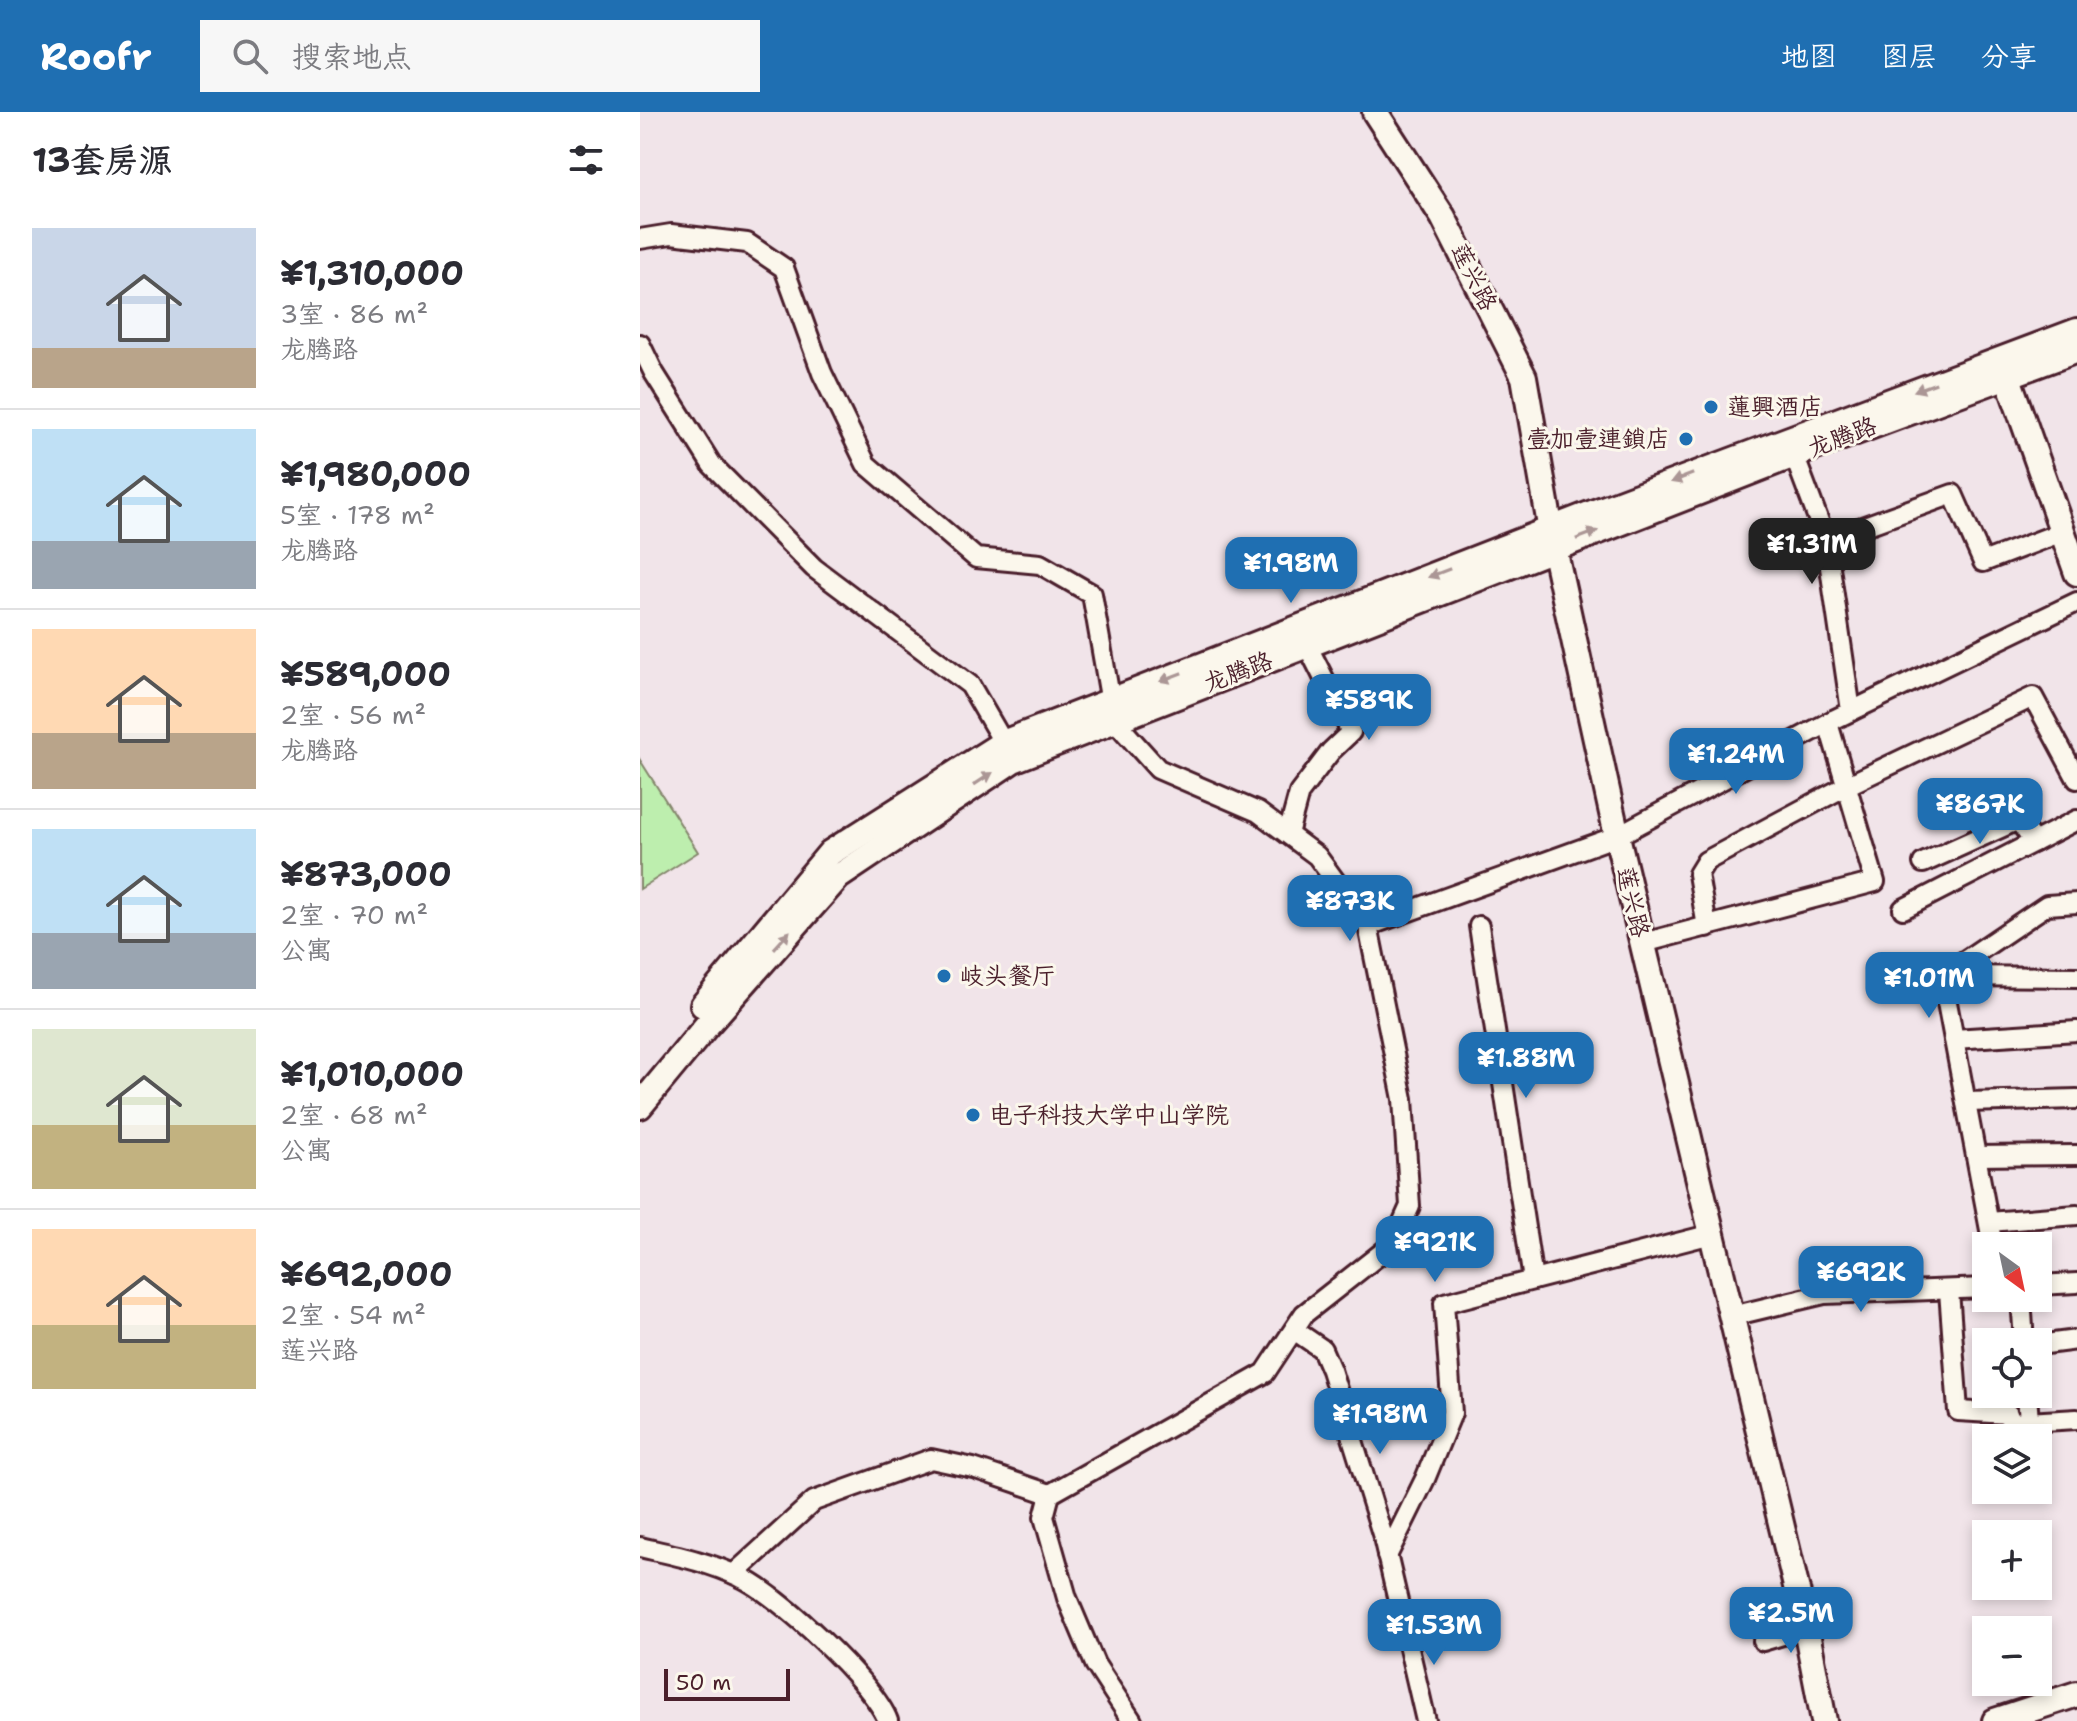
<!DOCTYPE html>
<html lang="zh">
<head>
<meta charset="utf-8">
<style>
  body { margin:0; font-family:"Shantell Sans","LXGW WenKai TC",sans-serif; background:#f7f7f7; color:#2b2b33; height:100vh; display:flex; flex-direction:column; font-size:30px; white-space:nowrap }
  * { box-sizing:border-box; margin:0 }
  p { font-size:26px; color:#7c7c81 }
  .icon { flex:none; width:44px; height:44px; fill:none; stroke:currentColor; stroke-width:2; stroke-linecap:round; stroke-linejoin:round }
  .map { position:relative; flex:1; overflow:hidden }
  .drawer { display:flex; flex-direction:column; background:#fff; width:640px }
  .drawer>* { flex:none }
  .needle { width:52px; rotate:147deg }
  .tools { position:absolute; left:1332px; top:1120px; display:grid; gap:16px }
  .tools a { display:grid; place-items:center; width:80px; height:80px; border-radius:0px; background:#fff; box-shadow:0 4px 12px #0003; font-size:40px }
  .scale { position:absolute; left:24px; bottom:20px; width:126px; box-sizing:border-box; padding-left:8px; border:4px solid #4a1f2b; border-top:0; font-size:22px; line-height:28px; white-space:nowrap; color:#4a1f2b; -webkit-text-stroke:6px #fbf7ec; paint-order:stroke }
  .price { position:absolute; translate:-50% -68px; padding:0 18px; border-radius:16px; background:#1f6fb2; color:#fff; font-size:26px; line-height:52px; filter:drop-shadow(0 2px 4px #0008) }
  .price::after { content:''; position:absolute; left:50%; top:48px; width:24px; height:18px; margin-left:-12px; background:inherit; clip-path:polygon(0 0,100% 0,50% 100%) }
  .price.selected { background:#222; color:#fff }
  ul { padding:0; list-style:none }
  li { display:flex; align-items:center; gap:24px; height:200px; padding:0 32px }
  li+li { border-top:2px solid #e1e1e2 }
  li span { display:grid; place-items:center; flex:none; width:224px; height:160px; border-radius:0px; color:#555 }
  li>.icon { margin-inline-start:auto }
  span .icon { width:96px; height:96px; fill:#fffc; stroke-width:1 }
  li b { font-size:34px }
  h2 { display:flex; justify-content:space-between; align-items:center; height:96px; padding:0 32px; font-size:34px }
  header { display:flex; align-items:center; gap:48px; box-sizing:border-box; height:112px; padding:0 40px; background:#1f6fb2; color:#fff }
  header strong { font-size:38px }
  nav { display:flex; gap:44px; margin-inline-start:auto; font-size:28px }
  .search { width:560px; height:72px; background:#f7f7f7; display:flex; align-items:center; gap:20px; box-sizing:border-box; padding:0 28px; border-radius:0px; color:#7c7c81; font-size:30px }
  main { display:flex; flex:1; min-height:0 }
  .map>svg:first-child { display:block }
  .green { fill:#bdeeae; stroke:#84866c; stroke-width:2 }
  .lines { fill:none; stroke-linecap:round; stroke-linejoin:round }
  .street-casing { stroke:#4a1f2b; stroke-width:24 }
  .secondary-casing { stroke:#4a1f2b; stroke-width:30 }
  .street { stroke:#fbf7ec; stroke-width:18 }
  .secondary { stroke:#fbf7ec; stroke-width:24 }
  .oneway { fill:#ab9695 }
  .poi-dot { fill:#1f6fb2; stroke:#fbf7ec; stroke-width:3 }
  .labels { text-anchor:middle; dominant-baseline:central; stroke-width:6; stroke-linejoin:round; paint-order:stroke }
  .street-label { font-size:24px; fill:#4a1f2b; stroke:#fbf7ec }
  .poi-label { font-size:24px; fill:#4a1f2b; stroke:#fbf7ec; text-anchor:start }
</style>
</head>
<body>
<header>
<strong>Roofr</strong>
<div class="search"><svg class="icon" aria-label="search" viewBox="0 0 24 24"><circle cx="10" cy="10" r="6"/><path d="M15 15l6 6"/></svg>搜索地点</div>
<nav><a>地图</a><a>图层</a><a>分享</a></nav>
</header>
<main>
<section class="drawer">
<h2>13套房源<svg class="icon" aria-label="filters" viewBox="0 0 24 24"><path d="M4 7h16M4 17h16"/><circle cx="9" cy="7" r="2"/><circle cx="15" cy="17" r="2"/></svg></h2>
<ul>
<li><span style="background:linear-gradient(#c9d6e8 75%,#b9a48a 0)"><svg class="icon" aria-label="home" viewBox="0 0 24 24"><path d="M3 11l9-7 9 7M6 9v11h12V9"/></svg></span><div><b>¥1,310,000</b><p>3室 · 86 m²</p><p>龙腾路</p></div></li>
<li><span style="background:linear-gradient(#bfe0f5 70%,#9aa5b1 0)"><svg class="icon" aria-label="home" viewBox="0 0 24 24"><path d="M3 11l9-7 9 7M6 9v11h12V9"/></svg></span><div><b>¥1,980,000</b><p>5室 · 178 m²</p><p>龙腾路</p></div></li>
<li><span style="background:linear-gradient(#ffd9b3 65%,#b9a48a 0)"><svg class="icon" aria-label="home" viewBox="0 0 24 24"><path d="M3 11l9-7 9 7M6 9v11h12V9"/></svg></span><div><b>¥589,000</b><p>2室 · 56 m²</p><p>龙腾路</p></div></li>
<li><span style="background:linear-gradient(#bfe0f5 65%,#9aa5b1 0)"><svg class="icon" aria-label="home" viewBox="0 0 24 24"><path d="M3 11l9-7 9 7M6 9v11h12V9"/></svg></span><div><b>¥873,000</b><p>2室 · 70 m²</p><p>公寓</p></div></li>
<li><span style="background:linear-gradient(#dfe7d0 60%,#c2b280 0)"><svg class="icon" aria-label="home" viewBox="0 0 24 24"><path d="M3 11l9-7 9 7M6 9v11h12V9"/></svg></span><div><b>¥1,010,000</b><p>2室 · 68 m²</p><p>公寓</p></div></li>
<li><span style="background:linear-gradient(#ffd9b3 60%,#c2b280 0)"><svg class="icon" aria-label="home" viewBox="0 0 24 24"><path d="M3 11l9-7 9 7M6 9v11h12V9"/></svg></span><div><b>¥692,000</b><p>2室 · 54 m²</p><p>莲兴路</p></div></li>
</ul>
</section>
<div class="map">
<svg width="1437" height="1609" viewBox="0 0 1437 1609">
  <rect width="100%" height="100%" fill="#f1e4e9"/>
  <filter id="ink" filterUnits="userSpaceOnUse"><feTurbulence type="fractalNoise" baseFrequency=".0125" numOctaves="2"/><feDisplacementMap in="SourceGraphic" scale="16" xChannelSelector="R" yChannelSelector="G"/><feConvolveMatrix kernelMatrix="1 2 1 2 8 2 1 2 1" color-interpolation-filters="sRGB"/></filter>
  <g filter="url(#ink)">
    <path class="green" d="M0,648L58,740L0,777Z"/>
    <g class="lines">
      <defs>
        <g id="street">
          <path d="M0,127L31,122L107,131L144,156L182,261L226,352L336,446L400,452L452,482L474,608L518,657L618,700L677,744L728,814L763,987L770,1094L753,1132L664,1202L625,1261L410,1382L333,1356L291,1347L174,1389L94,1462"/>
          <path d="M0,232L14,261L72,353L174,456L330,573L370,642"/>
          <path d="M1154,343L1186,428L1211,599"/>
          <path d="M1186,428L1313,382L1343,450L1422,420"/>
          <path d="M648,722L659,681L691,639L711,620L667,533"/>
          <path d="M1283,751L1378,708L1394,730"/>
          <path d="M1263,797L1437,708"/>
          <path d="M728,814L977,724L1195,607L1437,490"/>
          <path d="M839,814L893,1168"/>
          <path d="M1067,815L1058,762L1066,749L1206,674L1393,585L1437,667"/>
          <path d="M1003,831L1235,770L1188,611"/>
          <path d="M1302,864L1437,865"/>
          <path d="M1314,927L1437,919"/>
          <path d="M1326,990L1437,987"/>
          <path d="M1336,1044L1437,1043"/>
          <path d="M1349,1110L1437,1103"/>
          <path d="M1353,1134L1302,864L1407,793L1437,791"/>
          <path d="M1398,1173L1437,1171"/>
          <path d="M1309,1179L1318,1299L1368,1302L1370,1311L1437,1307"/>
          <path d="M1381,1186L1384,1230"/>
          <path d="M1092,1204L1184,1182L1346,1176"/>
          <path d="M654,1218L682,1237L691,1258L743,1425L786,1609"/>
          <path d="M1398,1233L1437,1228"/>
          <path d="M1387,1282L1389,1310"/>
          <path d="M410,1382L404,1405L427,1486L455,1552L492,1609"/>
          <path d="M0,1435C34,1443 69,1450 100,1465C138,1482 234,1571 248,1609"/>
          <path d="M747,1444L785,1367L812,1301L804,1191L1072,1122"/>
          <path d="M1123,1529L1166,1516"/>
        </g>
        <g id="secondary">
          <path d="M735,0L803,105L884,265L914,436L977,724L1166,1516L1184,1609"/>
          <path d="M1365,247L1367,263L1437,461"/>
          <path d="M63,893L190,741L363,631L955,400L1437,219"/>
          <path d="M0,994L68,912L198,765L373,648L1154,343L1437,238"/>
          <path d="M1355,1609L1437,1582"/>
        </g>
      </defs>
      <use href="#street" class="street-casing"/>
      <use href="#secondary" class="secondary-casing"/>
      <use href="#street" class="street"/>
      <use href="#secondary" class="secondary"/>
    </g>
    <defs><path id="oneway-solid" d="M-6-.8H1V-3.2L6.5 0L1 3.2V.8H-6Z" transform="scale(2)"/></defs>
    <g class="oneway">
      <use href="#oneway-solid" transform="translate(1285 275) rotate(160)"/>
      <use href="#oneway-solid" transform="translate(1042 366) rotate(159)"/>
      <use href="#oneway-solid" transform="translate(947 423) rotate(-21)"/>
      <use href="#oneway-solid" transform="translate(799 461) rotate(159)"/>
      <use href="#oneway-solid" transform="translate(531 565) rotate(159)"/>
      <use href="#oneway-solid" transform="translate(343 667) rotate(-33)"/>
      <use href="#oneway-solid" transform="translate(142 828) rotate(-48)"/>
    </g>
  </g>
  <g class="poi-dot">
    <circle cx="1071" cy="295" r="8"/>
    <circle cx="1046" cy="327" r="8"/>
    <circle cx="304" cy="864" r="8"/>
    <circle cx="333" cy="1003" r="8"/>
  </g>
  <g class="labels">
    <g class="street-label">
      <text transform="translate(834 165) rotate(63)">莲兴路</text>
      <text transform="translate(1202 325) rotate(-21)">龙腾路</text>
      <text transform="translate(598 560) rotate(-21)">龙腾路</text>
      <text transform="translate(993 790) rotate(77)">莲兴路</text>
    </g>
    <g class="poi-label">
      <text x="1087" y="295">蓮興酒店</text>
      <text x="1030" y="327" text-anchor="end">壹加壹連鎖店</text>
      <text x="320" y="864">岐头餐厅</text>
      <text x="349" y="1003">电子科技大学中山学院</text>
    </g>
  </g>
</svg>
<div class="tools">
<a><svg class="needle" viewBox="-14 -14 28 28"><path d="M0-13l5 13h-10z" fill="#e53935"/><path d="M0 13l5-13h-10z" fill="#7c7c81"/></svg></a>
<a><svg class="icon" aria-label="locate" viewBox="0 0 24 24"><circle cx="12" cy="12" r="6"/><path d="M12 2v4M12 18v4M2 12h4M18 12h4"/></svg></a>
<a><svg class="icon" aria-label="layers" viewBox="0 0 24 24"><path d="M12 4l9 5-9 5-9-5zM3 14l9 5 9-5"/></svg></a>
<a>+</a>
<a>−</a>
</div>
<div class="scale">50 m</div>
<b class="price selected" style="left:1172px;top:474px">¥1.31M</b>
<b class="price" style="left:651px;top:493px">¥1.98M</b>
<b class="price" style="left:729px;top:630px">¥589K</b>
<b class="price" style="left:1096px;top:684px">¥1.24M</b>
<b class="price" style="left:1340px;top:734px">¥867K</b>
<b class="price" style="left:710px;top:831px">¥873K</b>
<b class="price" style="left:1289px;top:908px">¥1.01M</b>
<b class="price" style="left:886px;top:988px">¥1.88M</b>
<b class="price" style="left:795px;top:1172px">¥921K</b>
<b class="price" style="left:1221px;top:1202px">¥692K</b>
<b class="price" style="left:740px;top:1344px">¥1.98M</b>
<b class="price" style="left:1151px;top:1543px">¥2.5M</b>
<b class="price" style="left:794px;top:1555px">¥1.53M</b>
</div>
</main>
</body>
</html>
